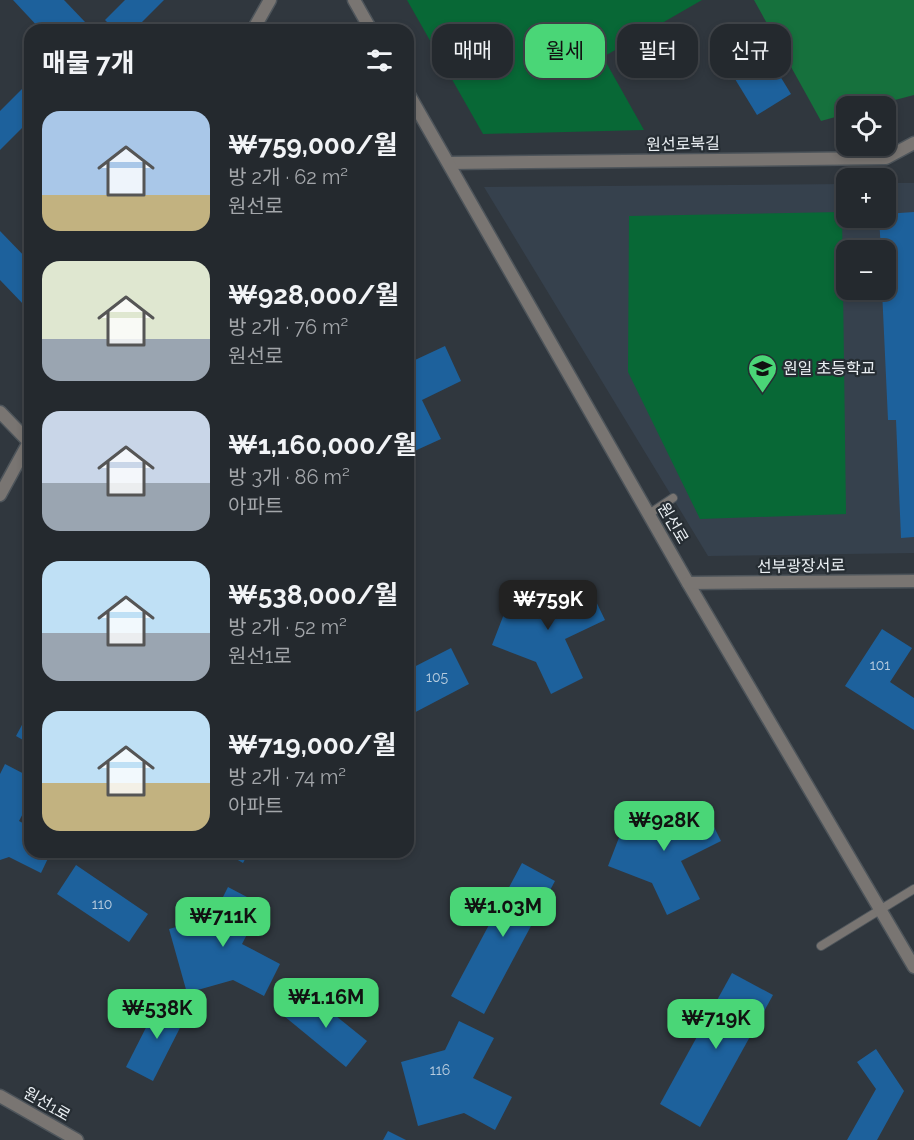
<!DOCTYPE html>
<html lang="ko">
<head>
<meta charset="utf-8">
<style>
  body { margin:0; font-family:Raleway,"Noto Sans KR",sans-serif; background:#2c3136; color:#f1f3f6; height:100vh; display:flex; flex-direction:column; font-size:22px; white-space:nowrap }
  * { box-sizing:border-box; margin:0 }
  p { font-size:20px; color:#a3a6aa }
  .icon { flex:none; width:33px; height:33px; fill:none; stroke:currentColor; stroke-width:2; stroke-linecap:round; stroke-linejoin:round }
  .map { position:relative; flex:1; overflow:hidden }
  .panel { position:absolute; left:24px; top:24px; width:390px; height:834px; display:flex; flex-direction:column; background:#24292e; border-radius:18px; box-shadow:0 3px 9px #0003,0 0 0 2px #41454a }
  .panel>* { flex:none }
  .hud { position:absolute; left:432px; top:24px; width:392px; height:54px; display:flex; gap:12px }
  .fabs { position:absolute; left:836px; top:96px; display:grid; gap:12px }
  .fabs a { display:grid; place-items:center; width:60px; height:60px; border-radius:12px; background:#24292e; box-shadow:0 3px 9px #0003,0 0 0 2px #41454a; font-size:30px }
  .price { position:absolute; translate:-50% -51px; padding:0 14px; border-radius:12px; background:#4ad677; color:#111; font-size:20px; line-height:39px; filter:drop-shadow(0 2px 3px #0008) }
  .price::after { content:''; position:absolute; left:50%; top:36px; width:18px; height:14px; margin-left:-9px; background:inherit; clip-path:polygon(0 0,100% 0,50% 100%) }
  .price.active { background:#222; color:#fff }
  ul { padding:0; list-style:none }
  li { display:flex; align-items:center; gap:18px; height:150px; padding:0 18px }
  li span { display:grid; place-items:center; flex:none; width:168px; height:120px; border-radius:18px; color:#555 }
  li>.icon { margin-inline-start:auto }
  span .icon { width:72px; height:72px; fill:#fffc; stroke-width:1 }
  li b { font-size:26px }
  h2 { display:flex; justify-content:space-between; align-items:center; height:72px; padding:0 18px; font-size:26px }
  .pill { padding:0 21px; border-radius:18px; background:#24292e; box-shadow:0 3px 9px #0003,0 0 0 2px #41454a; font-size:21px; line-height:54px }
  .pill.active { background:#4ad677; color:#111 }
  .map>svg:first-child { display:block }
  .built { fill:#36414d; fill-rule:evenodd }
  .green { fill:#086836 }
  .forest { fill:#16713d }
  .building { fill:#1d619c }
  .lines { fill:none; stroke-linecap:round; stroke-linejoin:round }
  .service-casing { stroke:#4e555b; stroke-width:10 }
  .minor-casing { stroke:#4e555b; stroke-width:15 }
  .tertiary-casing { stroke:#4e555b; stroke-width:15 }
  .service { stroke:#797572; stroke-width:8 }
  .minor { stroke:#797572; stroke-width:12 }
  .tertiary { stroke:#797572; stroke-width:12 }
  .labels { text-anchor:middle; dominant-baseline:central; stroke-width:4.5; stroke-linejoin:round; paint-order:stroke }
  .number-label { font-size:14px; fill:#b8ccde }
  .street-label { font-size:16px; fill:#ebf0f4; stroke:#262d33 }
  .poi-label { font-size:16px; fill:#ebf0f4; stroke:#262d33; text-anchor:start }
</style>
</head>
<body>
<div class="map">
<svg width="914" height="1140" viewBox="0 0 914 1140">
  <rect width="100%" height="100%" fill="#30373e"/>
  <path class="built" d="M885,183H914V553L708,556L484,187L846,184V218H885ZM846,250H885V290H846Z"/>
  <g class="green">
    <path d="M407,0H702L603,57L644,130L483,134Z"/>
    <path d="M842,212L846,514L700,519L628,372L629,216Z"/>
  </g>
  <path class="forest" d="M754,0H914V95L872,106H846V114L821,121Z"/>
  <g class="building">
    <path d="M13,0H64L86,23L78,30H41Z"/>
    <path d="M125,0H164L134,30H115L105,20Z"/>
    <path d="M747,22L791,94L757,115L713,43Z"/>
    <path d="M30,81V120L0,150V111Z"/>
    <path d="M914,212V537L901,538L896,420H888L882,290H885V250H881L879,218H885V214Z"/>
    <path d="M0,231L30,262V301L25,306L0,280Z"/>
    <path d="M445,346L461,381L422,400L441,439L408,454V358L415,360Z"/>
    <path d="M516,583L558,600L588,585L605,620L565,639L583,678L551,694L536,662L492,645Z"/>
    <path d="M882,629L912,648L890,682L914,698V730L845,686Z"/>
    <path d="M451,648L469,684L408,716V670Z"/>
    <path d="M30,710V744L16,736Z"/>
    <path d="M5,764L30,777V800L19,821L30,827V852H51L41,873L9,857L0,860V774Z"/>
    <path d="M632,804L674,821L704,807L721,841L681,861L700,899L667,915L652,883L608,866Z"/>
    <path d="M224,852H249L243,863Z"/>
    <path d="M522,863L555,881L484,1014L451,996Z"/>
    <path d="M76,865L148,914L129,942L57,894Z"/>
    <path d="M228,887L262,905L242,944L280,964L264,996L233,980L187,993L169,929L213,917Z"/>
    <path d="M732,973L773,995L700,1127L660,1104Z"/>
    <path d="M305,991L367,1041L346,1067L284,1016Z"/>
    <path d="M161,998L188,1012L153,1081L126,1067Z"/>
    <path d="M459,1021L494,1038L473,1078L512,1097L495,1130L464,1113L418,1126L401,1062L445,1050Z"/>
    <path d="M876,1049L904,1091L877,1140H847L876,1089L857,1062Z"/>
    <path d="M388,1131L406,1140H383Z"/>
  </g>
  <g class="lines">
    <defs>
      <g id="service">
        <path d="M649,514L673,498"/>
        <path d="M821,946L914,889"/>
      </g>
      <path id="minor" d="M450,163L886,158L914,143"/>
      <g id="tertiary">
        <path d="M354,0L371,30"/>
        <path d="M253,30L270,0"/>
        <path d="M408,93L688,583L914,967"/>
        <path d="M0,412L29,442"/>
        <path d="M0,495L30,440"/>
        <path d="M688,583L914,581"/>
        <path d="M0,1096L77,1140"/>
      </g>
    </defs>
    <use href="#service" class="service-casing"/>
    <use href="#minor" class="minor-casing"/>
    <use href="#tertiary" class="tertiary-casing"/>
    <use href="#service" class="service"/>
    <use href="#minor" class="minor"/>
    <use href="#tertiary" class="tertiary"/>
  </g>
  <defs>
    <symbol id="school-pin" viewBox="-11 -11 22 30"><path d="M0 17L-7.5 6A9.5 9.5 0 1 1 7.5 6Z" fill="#4ad677" stroke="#262d33"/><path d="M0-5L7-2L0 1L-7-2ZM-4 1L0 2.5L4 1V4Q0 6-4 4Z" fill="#111"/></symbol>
  </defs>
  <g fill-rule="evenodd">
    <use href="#school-pin" x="746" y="352" width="33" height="45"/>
  </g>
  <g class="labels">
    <g class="number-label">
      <text x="880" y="665">101</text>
      <text x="437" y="677">105</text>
      <text x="102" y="904">110</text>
      <text x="440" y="1070">116</text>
    </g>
    <g class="street-label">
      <text transform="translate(683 144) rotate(-1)">원선로북길</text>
      <text transform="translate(673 523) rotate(60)">원선로</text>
      <text transform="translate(801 566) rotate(-1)">선부광장서로</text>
      <text transform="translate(47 1104) rotate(30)">원선1로</text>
    </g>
    <g class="poi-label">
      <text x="783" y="368">원일 초등학교</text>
    </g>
  </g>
</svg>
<div class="fabs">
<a><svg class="icon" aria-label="locate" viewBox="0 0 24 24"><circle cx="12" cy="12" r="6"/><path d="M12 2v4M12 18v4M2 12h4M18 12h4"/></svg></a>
<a>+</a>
<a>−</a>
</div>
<b class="price active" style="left:548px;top:631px">₩759K</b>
<b class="price" style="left:664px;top:852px">₩928K</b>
<b class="price" style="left:503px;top:938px">₩1.03M</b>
<b class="price" style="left:223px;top:948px">₩711K</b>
<b class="price" style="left:326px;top:1029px">₩1.16M</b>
<b class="price" style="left:157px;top:1040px">₩538K</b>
<b class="price" style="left:716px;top:1050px">₩719K</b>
<div class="hud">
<a class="pill">매매</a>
<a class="pill active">월세</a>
<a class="pill">필터</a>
<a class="pill">신규</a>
</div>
<section class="panel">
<h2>매물 7개<svg class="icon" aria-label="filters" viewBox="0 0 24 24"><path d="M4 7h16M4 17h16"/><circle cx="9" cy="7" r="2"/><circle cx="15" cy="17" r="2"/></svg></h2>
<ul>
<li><span style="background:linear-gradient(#a9c7e8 70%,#c2b280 0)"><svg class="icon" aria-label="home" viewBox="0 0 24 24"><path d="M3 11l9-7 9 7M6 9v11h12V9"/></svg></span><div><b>₩759,000/월</b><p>방 2개 · 62 m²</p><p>원선로</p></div></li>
<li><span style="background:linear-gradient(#dfe7d0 65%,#9aa5b1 0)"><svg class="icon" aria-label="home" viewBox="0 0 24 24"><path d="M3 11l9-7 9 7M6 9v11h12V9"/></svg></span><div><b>₩928,000/월</b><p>방 2개 · 76 m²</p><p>원선로</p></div></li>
<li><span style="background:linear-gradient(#c9d6e8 60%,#9aa5b1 0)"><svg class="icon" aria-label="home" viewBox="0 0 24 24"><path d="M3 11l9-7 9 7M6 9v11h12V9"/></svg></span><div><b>₩1,160,000/월</b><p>방 3개 · 86 m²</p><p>아파트</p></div></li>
<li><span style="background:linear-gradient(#bfe0f5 60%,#9aa5b1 0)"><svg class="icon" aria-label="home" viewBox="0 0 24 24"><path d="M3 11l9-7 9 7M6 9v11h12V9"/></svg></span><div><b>₩538,000/월</b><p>방 2개 · 52 m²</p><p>원선1로</p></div></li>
<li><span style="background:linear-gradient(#bfe0f5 60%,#c2b280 0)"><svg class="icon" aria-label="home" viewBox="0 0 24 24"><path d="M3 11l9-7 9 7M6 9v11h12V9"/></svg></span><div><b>₩719,000/월</b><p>방 2개 · 74 m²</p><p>아파트</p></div></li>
</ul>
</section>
</div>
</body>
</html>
